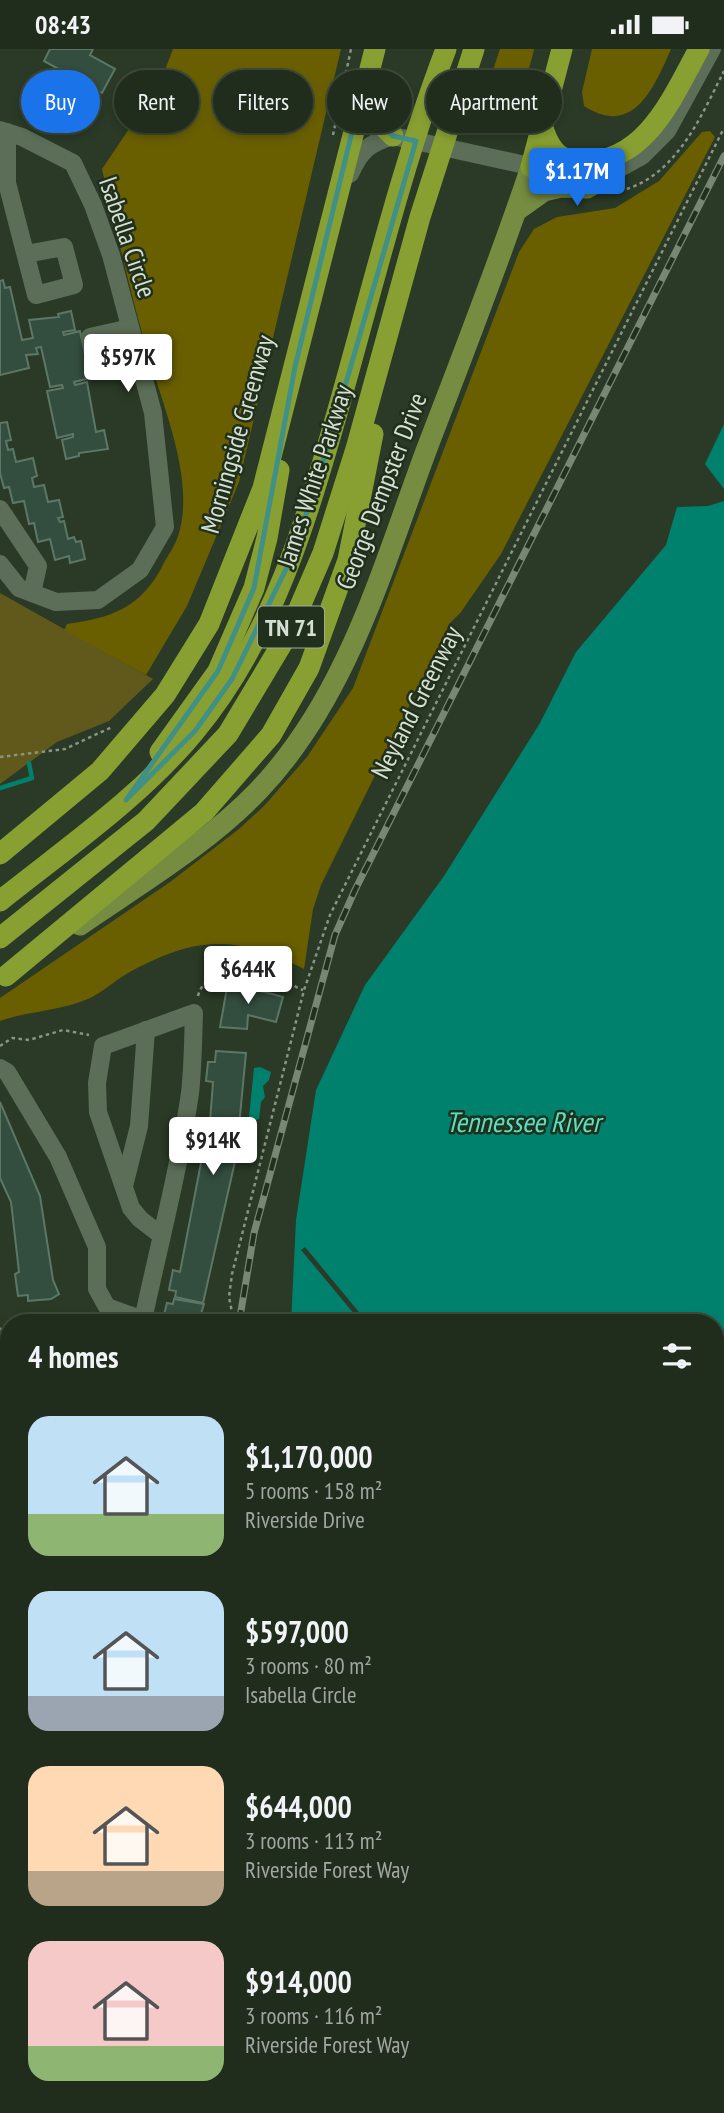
<!DOCTYPE html>
<html lang="en">
<head>
<meta charset="utf-8">
<style>
  body { margin:0; font-family:"PT Sans Narrow",sans-serif; background:#283425; color:#f1f3f6; height:100vh; display:flex; flex-direction:column; font-size:26px; white-space:nowrap }
  * { box-sizing:border-box; margin:0 }
  p { font-size:23px; color:#a2a7a3 }
  .icon { flex:none; width:38px; height:38px; fill:none; stroke:currentColor; stroke-width:2; stroke-linecap:round; stroke-linejoin:round }
  .map { position:relative; flex:1; overflow:hidden }
  .sheet { position:absolute; left:0px; top:1265px; width:724px; height:800px; display:flex; flex-direction:column; background:#202c1c; border-radius:28px 28px 0 0; box-shadow:0 4px 10px #0003,0 0 0 2px #3d483b }
  .sheet>* { flex:none }
  .top-card { position:absolute; left:21px; top:21px; width:682px; height:63px; display:flex; gap:14px }
  .price { position:absolute; translate:-50% -60px; padding:0 16px; border-radius:7px; background:#fff; color:#222; font-size:23px; line-height:46px; filter:drop-shadow(0 2px 4px #0008) }
  .price::after { content:''; position:absolute; left:50%; top:42px; width:21px; height:16px; margin-left:-10px; background:inherit; clip-path:polygon(0 0,100% 0,50% 100%) }
  .price.selected { background:#1a73e8; color:#fff }
  ul { padding:0; list-style:none }
  li { display:flex; align-items:center; gap:21px; height:175px; padding:0 28px }
  li span { display:grid; place-items:center; flex:none; width:196px; height:140px; border-radius:21px; color:#555 }
  li>.icon { margin-inline-start:auto }
  span .icon { width:84px; height:84px; fill:#fffc; stroke-width:1 }
  li b { font-size:30px }
  h2 { display:flex; justify-content:space-between; align-items:center; height:84px; padding:0 28px; font-size:30px }
  .pill { padding:0 24px; border-radius:32px; background:#202c1c; box-shadow:0 4px 10px #0003,0 0 0 2px #3d483b; font-size:24px; line-height:63px }
  .pill.selected { background:#1a73e8; color:#fff }
  .status { display:flex; justify-content:space-between; align-items:center; height:49px; padding:0 35px; background:#202c1c; direction:ltr }
  .status svg { height:19px; fill:currentColor }
  .map>svg:first-child { display:block }
  .green { fill:#60591b }
  .forest { fill:#695f00 }
  .water { fill:#00816d }
  .pier { fill:#2a3a26 }
  .lines { fill:none; stroke-linecap:round; stroke-linejoin:round }
  .stream { stroke:#00816d; stroke-width:4.5 }
  .building { fill:#334d3e; stroke:#5c7766; stroke-width:2 }
  .path { stroke:#889484; stroke-width:2.5; stroke-dasharray:3.5 3.5; stroke-linecap:butt }
  .minor { stroke:#5c6e57; stroke-width:18 }
  .major { stroke:#768c41; stroke-width:21 }
  .highway { stroke:#88a032; stroke-width:21 }
  .rail-casing { stroke:#798675; stroke-width:7 }
  .rail { stroke:#20301c; stroke-width:4.5; stroke-dasharray:13; stroke-linecap:butt }
  .marked { fill:none; stroke:#409087; stroke-width:5; stroke-linejoin:round }
  .labels { text-anchor:middle; dominant-baseline:central; stroke-width:5; stroke-linejoin:round; paint-order:stroke }
  .shield { fill:#20301c; stroke:#9faa9b; stroke-width:2 }
  .shield-label { font-size:24px; font-weight:bold; fill:#d5dfd2 }
  .street-label { font-size:26px; fill:#d5dfd2; stroke:#20301c }
  .water-label { font-size:28px; font-style:italic; fill:#59e0c4; stroke:#20301c }
</style>
</head>
<body>
<div class="status"><b>08:43</b><svg viewBox="0 0 49 12"><path d="M0 12V9h3v3zM5 12V6h3v6zM10 12V3h3v9zM15 12V0h3v12zM26 1h20v11H26zM47 4h2v5h-2z"/></svg></div>
<div class="map">
<svg width="724" height="2064" viewBox="0 0 724 2064">
  <rect width="100%" height="100%" fill="#2a3a26"/>
  <path class="green" d="M0,544L153,630L109,672L57,693L0,735Z"/>
  <g class="forest">
    <path d="M173,0H341L239,433L187,557L146,626L64,581L67,575C111,569 140,559 162,518C167,507 176,496 179,484C195,429 162,355 147,302C130,242 116,181 102,120L160,34Z"/>
    <path d="M500,0H534C528,32 512,58 481,71L477,68L480,60Z"/>
    <path d="M592,0H671C654,39 633,89 584,57L582,43Z"/>
    <path d="M710,82L715,88L501,505L461,563L450,574L321,836L313,860L304,920C236,885 195,887 128,924C114,932 102,944 88,950C60,962 28,962 0,972V949L170,833L239,780L264,757L307,708L353,639L519,203L534,180L557,168L615,159L659,132L702,83Z"/>
    <path d="M193,2056H256L257,2064H194Z"/>
  </g>
  <g class="water">
    <path d="M724,375V440L705,415Z"/>
    <path d="M724,452V2064H303L302,2056H716V1274H291L296,1171L316,1041L365,936L444,827L540,674L576,603L666,496L677,458L708,457Z"/>
    <path d="M260,1018L271,1023L269,1031L263,1037L265,1048L261,1053L259,1070L254,1072L249,1068L254,1019Z"/>
  </g>
  <path class="pier" d="M305,1198L368,1274H362L357,1268L346,1274L355,1266L301,1201Z"/>
  <g class="lines">
    <path class="stream" d="M0,739L32,729L29,714"/>
  </g>
  <g class="building">
    <path d="M50,0H93L90,6L115,20L102,44L44,12Z"/>
    <path d="M3,231L5,239L10,238L22,291L33,289L29,271L59,268L58,265L71,262L75,281L63,283L64,286L80,282L90,329L74,333L75,336L87,333L96,383L104,381L108,400L79,404V407L66,410L62,391L73,388V385L57,389L47,342L63,339L62,336L50,338L41,298L36,299L38,305L26,306L29,319L0,326V232Z"/>
    <path d="M7,373L11,391L6,392L8,401L13,400L16,413L33,409L37,427L32,429L34,438L44,436L48,453L59,451L63,468L58,469L60,473L64,472L68,490L74,488L76,493L81,492L85,510L70,514L69,507L55,511L50,490L38,493L34,474L29,475L24,452L13,454L9,438L4,439L0,424V374Z"/>
    <path d="M228,933L283,948L276,973L248,966L247,980L220,978Z"/>
    <path d="M216,1002L246,1004L236,1108L203,1254L175,1248L176,1242L169,1241L173,1221L180,1223L204,1098L208,1099L213,1033L206,1032L208,1013H215Z"/>
    <path d="M0,1053L40,1147L53,1231L59,1245L51,1250L28,1252V1246L18,1247L15,1225L19,1223L11,1153L0,1129Z"/>
    <path d="M174,1250L204,1255L198,1274L162,1273L167,1254L173,1255Z"/>
    <path d="M384,2056H402L404,2064H345Z"/>
  </g>
  <g class="lines">
    <g class="path">
      <path d="M333,86L351,0"/>
      <path d="M620,142C676,128 700,69 724,22"/>
      <path d="M0,708L65,700L112,678"/>
      <path d="M198,947C205,919 245,916 269,923C281,927 291,937 303,941"/>
      <path d="M0,997L12,989L29,991L63,981L89,986"/>
      <path d="M234,1274L229,1248L232,1225L304,941L330,866L724,79"/>
      <path d="M272,2056L273,2064"/>
    </g>
    <g class="minor">
      <path d="M0,81L22,88L73,114L93,156L111,206L153,364L165,478L140,521L98,551L56,553L19,539L0,515"/>
      <path d="M7,83V134L36,246L74,236L64,198L26,205"/>
      <path d="M350,125C360,102 369,94 393,87L566,125L615,122L642,107L667,82L712,0"/>
      <path d="M90,288L130,279"/>
      <path d="M0,460L38,517L32,544"/>
      <path d="M0,1019L7,1023L58,1108L97,1198V1240L107,1258L143,1271C159,1196 179,1121 190,1044C193,1018 193,990 194,964L103,997L97,1034L98,1063L131,1159L140,1170L162,1187"/>
      <path d="M124,1137L139,1077L146,981"/>
      <path d="M142,2056L143,2064"/>
    </g>
    <g class="major">
      <path d="M516,162L544,142L561,138L587,139L615,122"/>
      <path d="M80,876C141,834 207,795 258,742C347,649 382,520 426,402C462,308 499,214 531,118"/>
      <path d="M0,1289L9,1299"/>
      <path d="M74,2056L75,2064"/>
    </g>
    <g class="highway">
      <path d="M368,34L377,71L393,87"/>
      <path d="M542,76C548,97 557,112 581,113C646,115 673,47 699,0"/>
      <path d="M531,118L562,0"/>
      <path d="M160,703L218,622L254,539L267,489L279,421"/>
      <path d="M0,805L100,722L165,646L209,575L263,439L375,0"/>
      <path d="M0,852C65,800 142,747 195,682C274,587 308,466 341,350C374,233 403,113 446,0"/>
      <path d="M0,889L146,772L228,685L289,583L323,504L356,400L420,168L474,0"/>
      <path d="M6,927L204,763L271,686L309,619L348,511L373,385"/>
    </g>
    <defs>
      <g id="rail">
        <path d="M239,1274L254,1184L335,886L355,841L724,107"/>
        <path d="M259,2056L260,2064"/>
      </g>
    </defs>
    <use href="#rail" class="rail-casing"/>
    <use href="#rail" class="rail"/>
  </g>
  <path class="marked" d="M367,21L377,71L393,87L416,92L319,427L291,510L232,630L195,682L126,751L218,622L254,539L295,318Z"/>
  <g class="labels">
    <rect class="shield" x="258" y="557.5" width="66" height="41" rx="5"/>
    <g class="shield-label">
      <text x="291" y="578">TN 71</text>
    </g>
    <g class="street-label">
      <text transform="translate(128 188) rotate(71)">Isabella Circle</text>
      <text transform="translate(237 385) rotate(-74)">Morningside Greenway</text>
      <text transform="translate(314 427) rotate(-72)">James White Parkway</text>
      <text transform="translate(381 442) rotate(-69)">George Dempster Drive</text>
      <text transform="translate(416 653) rotate(-63)">Neyland Greenway</text>
    </g>
    <g class="water-label">
      <text x="523" y="1072">Tennessee River</text>
    </g>
  </g>
</svg>
<b class="price selected" style="left:577px;top:159px">$1.17M</b>
<b class="price" style="left:128px;top:345px">$597K</b>
<b class="price" style="left:248px;top:957px">$644K</b>
<b class="price" style="left:213px;top:1128px">$914K</b>
<div class="top-card">
<a class="pill selected">Buy</a>
<a class="pill">Rent</a>
<a class="pill">Filters</a>
<a class="pill">New</a>
<a class="pill">Apartment</a>
</div>
<section class="sheet">
<h2>4 homes<svg class="icon" aria-label="filters" viewBox="0 0 24 24"><path d="M4 7h16M4 17h16"/><circle cx="9" cy="7" r="2"/><circle cx="15" cy="17" r="2"/></svg></h2>
<ul>
<li><span style="background:linear-gradient(#bfe0f5 70%,#8fb573 0)"><svg class="icon" aria-label="home" viewBox="0 0 24 24"><path d="M3 11l9-7 9 7M6 9v11h12V9"/></svg></span><div><b>$1,170,000</b><p>5 rooms · 158 m²</p><p>Riverside Drive</p></div></li>
<li><span style="background:linear-gradient(#bfe0f5 75%,#9aa5b1 0)"><svg class="icon" aria-label="home" viewBox="0 0 24 24"><path d="M3 11l9-7 9 7M6 9v11h12V9"/></svg></span><div><b>$597,000</b><p>3 rooms · 80 m²</p><p>Isabella Circle</p></div></li>
<li><span style="background:linear-gradient(#ffd9b3 75%,#b9a48a 0)"><svg class="icon" aria-label="home" viewBox="0 0 24 24"><path d="M3 11l9-7 9 7M6 9v11h12V9"/></svg></span><div><b>$644,000</b><p>3 rooms · 113 m²</p><p>Riverside Forest Way</p></div></li>
<li><span style="background:linear-gradient(#f6c9c9 75%,#8fb573 0)"><svg class="icon" aria-label="home" viewBox="0 0 24 24"><path d="M3 11l9-7 9 7M6 9v11h12V9"/></svg></span><div><b>$914,000</b><p>3 rooms · 116 m²</p><p>Riverside Forest Way</p></div></li>
</ul>
</section>
</div>
</body>
</html>
